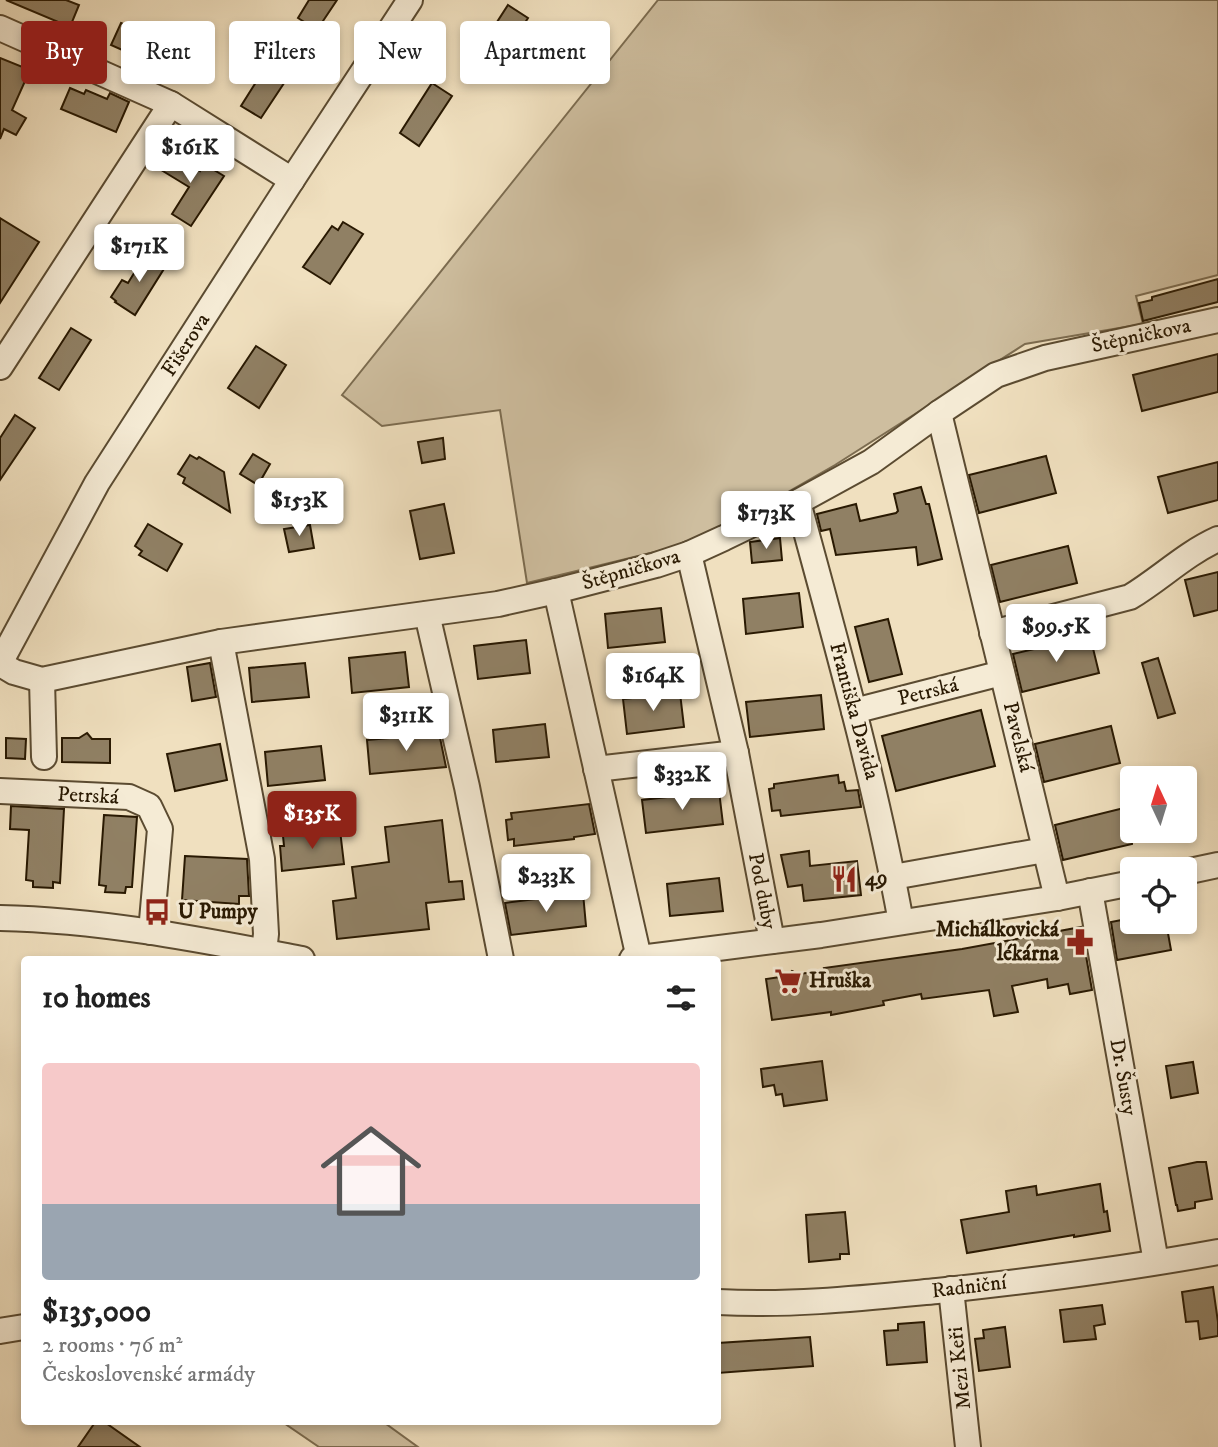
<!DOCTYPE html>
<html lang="en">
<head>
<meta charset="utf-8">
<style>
  body { margin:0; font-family:"IM FELL DW Pica",serif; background:#f2f2f2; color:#222; height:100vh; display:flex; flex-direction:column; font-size:26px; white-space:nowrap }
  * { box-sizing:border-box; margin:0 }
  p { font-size:23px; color:#767676 }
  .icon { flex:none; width:38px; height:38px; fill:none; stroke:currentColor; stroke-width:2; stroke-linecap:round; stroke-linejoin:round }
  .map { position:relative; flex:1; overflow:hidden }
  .details { position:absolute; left:21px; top:956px; width:700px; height:469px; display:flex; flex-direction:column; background:#fff; border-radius:7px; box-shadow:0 4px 10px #0003 }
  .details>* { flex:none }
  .hud { position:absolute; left:21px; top:21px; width:700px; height:63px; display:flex; gap:14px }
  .needle { width:46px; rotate:356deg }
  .controls { position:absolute; left:1120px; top:766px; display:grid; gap:14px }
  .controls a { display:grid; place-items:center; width:77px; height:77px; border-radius:7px; background:#fff; box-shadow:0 4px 10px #0003; font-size:35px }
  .price { position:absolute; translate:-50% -60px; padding:0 16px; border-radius:7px; background:#fff; color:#222; font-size:23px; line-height:46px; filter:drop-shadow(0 2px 4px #0008) }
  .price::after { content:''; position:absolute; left:50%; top:42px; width:21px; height:16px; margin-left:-10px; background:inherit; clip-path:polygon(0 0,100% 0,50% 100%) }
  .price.on { background:#8f2418; color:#fff }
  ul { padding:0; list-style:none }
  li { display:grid; align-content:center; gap:14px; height:371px; padding:0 21px }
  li+li { border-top:2px solid #e0e0e0 }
  li span { display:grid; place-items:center; height:217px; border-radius:7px; color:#555 }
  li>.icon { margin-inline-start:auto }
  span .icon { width:126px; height:126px; fill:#fffc; stroke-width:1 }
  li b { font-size:30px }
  h2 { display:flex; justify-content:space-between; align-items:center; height:84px; padding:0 21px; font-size:30px }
  .chip { padding:0 24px; border-radius:7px; background:#fff; box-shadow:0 4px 10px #0003; font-size:24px; line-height:63px }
  .chip.on { background:#8f2418; color:#fff }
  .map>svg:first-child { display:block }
  .green { fill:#cebe9f; stroke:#7c6c50; stroke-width:2 }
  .building { fill:#908064; stroke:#291902; stroke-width:2 }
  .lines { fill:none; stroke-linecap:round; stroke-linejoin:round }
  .minor-casing { stroke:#5b4b31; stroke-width:28 }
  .minor { stroke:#f5ebd5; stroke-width:24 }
  .labels { text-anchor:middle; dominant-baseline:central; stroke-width:6; stroke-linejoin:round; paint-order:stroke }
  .street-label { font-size:21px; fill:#291902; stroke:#f5ebd5 }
  .poi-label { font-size:21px; font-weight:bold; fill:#291902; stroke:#f5ebd5; text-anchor:start }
</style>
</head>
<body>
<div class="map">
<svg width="1218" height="1447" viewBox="0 0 1218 1447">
  <rect width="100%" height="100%" fill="#f0e0bf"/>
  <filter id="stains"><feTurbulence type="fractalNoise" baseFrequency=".00286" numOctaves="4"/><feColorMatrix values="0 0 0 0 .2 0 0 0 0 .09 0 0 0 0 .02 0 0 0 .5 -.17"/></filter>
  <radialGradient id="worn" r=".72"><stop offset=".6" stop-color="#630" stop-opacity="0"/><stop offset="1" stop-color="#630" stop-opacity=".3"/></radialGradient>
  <g class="green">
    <path d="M658,0H1218V275L1136,296L1143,324L1025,344L835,465L704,540L527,583L500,410L382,426L342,395Z"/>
    <path d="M281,1421H382L418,1447H319Z"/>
  </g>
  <g class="building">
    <path d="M6,0H66L79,5L70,27Z"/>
    <path d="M309,0H337L317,30L298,18Z"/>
    <path d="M508,5L528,18L495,69L463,48L474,31L486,39Z"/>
    <path d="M121,23L175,47L165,69L111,45Z"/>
    <path d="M266,51L294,68L261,118L241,106L263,71L256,67Z"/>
    <path d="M0,58L30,70L12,110L26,118L16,135L4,129L0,139Z"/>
    <path d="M432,83L452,96L419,146L400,133Z"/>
    <path d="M70,88L84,94L86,90L107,99L110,93L129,102L116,132L61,109Z"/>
    <path d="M164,148L200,171L204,164L224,176L191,226L172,214L189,187L153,165Z"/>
    <path d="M0,218L39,242L0,303Z"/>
    <path d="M343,222L363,234L330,284L303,267L332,226L338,230Z"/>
    <path d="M147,252L167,264L135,315L115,302L116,301L111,297L122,280L128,283Z"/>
    <path d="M1218,279V302L1143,321L1139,303L1152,300V297Z"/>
    <path d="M71,328L91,340L59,390L39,378Z"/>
    <path d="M256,346L286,365L259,408L228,388Z"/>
    <path d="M1218,354V392L1142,411L1133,375Z"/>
    <path d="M15,415L35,428L0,480V438Z"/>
    <path d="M443,438L445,459L422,463L418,442Z"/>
    <path d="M253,454L270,464L258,485L240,474Z"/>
    <path d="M190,455L197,459L199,457L224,472L230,512L183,483L185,478L178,474Z"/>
    <path d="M1046,456L1056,493L979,513L969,475Z"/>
    <path d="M1218,462V500L1168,513L1158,477Z"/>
    <path d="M921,487L926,504H929L942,559L918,565L916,547L836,555L830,529L821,531L817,514L856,504L860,521L896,513L898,511L894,494Z"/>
    <path d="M444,504L454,553L420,559L410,511Z"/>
    <path d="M148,524L182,544L167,571L139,555L142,551L135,546Z"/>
    <path d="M310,525L314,548L289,552L284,529Z"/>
    <path d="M780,538L782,560L752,563L750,542Z"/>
    <path d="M1068,546L1077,583L1000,602L991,565Z"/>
    <path d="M1218,572V610L1194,616L1185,580Z"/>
    <path d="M799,593L803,627L746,634L743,599Z"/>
    <path d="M661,608L665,642L608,648L605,614Z"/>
    <path d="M888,619L902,674L869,682L855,627Z"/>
    <path d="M1090,636L1099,673L1022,692L1013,654Z"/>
    <path d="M526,640L530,673L478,679L474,646Z"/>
    <path d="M405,652L409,687L352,693L349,658Z"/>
    <path d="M1158,658L1175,713L1158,718L1142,663Z"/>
    <path d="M210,663L216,697L192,701L187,667Z"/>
    <path d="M305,663L309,697L252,702L249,668Z"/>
    <path d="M680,693L684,727L627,734L623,699Z"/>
    <path d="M821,695L824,729L750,737L746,702Z"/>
    <path d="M981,710L995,766L896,791L882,736Z"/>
    <path d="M545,724L549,757L496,762L493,730Z"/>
    <path d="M1111,726L1120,763L1044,782L1035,744Z"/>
    <path d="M438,728L446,767L370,774L367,740L423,735V730Z"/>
    <path d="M87,733L92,739H110V763L62,762V738H79Z"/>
    <path d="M6,738L26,739L25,759L6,758Z"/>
    <path d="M220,744L227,780L175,791L167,754Z"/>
    <path d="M321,746L325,780L268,786L265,752Z"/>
    <path d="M838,775L839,783L844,782L846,791L858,790L861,807L781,816L780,810L772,811L769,789L774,788V784Z"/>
    <path d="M719,791L723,824L646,833L642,800Z"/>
    <path d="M589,804L595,834L574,837V839L514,846V839L508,840L506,820L512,819L511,813Z"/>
    <path d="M11,806L64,809L60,883L53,882V888L33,887V881L26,880L29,830L10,829Z"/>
    <path d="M1132,806V844L1063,860L1055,825Z"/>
    <path d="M104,815L137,817L132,887H126L125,893L105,892L106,886L99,885Z"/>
    <path d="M442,820L449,882L462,881L464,899L426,903L429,929L337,939L333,901L356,898L352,867L389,862L385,827Z"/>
    <path d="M340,830L344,864L282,871L280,846H284L283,836Z"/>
    <path d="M809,851L810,866L857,861L861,895L804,901L802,885L788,887L781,855Z"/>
    <path d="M185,856L247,859L249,896H239V904L182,900Z"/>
    <path d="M719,878L723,911L670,916L667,884Z"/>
    <path d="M583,893L586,926L511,935L505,903Z"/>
    <path d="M1132,918V922H1166L1171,950L1117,960L1111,922Z"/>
    <path d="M1081,927L1092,990L1070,994L1068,984L1048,988L1047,979L1012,986L1018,1012L994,1016L989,990L922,999L921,994L883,1001L884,1005L831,1015V1012L772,1020L766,979L787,976L792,971L798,974L825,971L824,968L962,949Z"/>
    <path d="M822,1061L827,1100L784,1106L782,1094L776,1095L774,1085L763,1087L761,1069Z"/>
    <path d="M1193,1062L1198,1093L1171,1098L1166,1066Z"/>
    <path d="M1197,1162H1206L1212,1199L1195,1202V1208L1178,1211L1177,1205H1176L1169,1168Z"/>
    <path d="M1100,1184L1104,1212L1107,1211L1110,1231L1074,1237V1235L967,1253L961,1220L1009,1212L1006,1191L1036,1186L1037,1195Z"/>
    <path d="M845,1212L849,1254H840V1259L809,1262L806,1215Z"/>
    <path d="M1213,1287L1218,1322V1336L1200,1339L1198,1321L1186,1322L1182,1292Z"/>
    <path d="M1102,1305L1105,1324L1094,1326L1096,1339L1064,1342L1060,1310Z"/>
    <path d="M924,1322L927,1362L887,1365L884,1331L898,1330V1324Z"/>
    <path d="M1005,1327L1010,1367L979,1371L975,1339L984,1338L983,1330Z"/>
    <path d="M810,1337L813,1366L718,1373V1343Z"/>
    <path d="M96,1421H103L140,1447H78Z"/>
  </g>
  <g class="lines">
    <defs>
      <g id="minor">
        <path d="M0,28L171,104L292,180"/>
        <path d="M0,367L171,104"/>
        <path d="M939,413L1057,898"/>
        <path d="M798,502C836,642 875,780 901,922"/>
        <path d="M689,554L736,753L772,941"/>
        <path d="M556,591L639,958"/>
        <path d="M427,614L467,787L501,959"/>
        <path d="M992,633L1130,597C1160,579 1185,554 1218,539"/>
        <path d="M221,642L262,859L266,934L264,952"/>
        <path d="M0,663L97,483L292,180L410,0"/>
        <path d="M0,664L14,672L42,680L221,642L498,604L556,591L656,565L689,554L724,538L798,502L871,462L939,413L996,375L1045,358L1218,320"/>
        <path d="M42,680L44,757"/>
        <path d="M854,711L1002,673"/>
        <path d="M596,769L736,753"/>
        <path d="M0,791L129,797L149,806L160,829L151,932"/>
        <path d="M1185,872L1218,865"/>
        <path d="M893,877L1045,850"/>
        <path d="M1090,891L1156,1262"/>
        <path d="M0,918C102,920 202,940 302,959"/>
        <path d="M632,959L821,935L1057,898L1132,883"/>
        <path d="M951,1289L968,1447"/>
        <path d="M718,1302C791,1306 864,1298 937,1291C1031,1281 1125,1269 1218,1252"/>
        <path d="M0,1331L24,1327"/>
      </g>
    </defs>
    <use href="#minor" class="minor-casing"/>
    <use href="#minor" class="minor"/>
  </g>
  <defs>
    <symbol id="restaurant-bare" viewBox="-9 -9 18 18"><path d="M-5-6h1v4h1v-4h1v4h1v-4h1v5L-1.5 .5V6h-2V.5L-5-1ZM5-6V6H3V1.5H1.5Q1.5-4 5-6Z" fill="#8f2418" stroke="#f5ebd5" stroke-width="2.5" paint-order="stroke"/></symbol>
    <symbol id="bus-bare" viewBox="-9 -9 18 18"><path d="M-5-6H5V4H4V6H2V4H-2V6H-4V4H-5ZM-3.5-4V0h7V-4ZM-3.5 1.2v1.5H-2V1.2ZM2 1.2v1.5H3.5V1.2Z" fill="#8f2418" stroke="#f5ebd5" stroke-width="2.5" paint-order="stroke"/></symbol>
    <symbol id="pharmacy-bare" viewBox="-9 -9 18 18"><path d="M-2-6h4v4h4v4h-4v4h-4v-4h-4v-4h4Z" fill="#8f2418" stroke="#f5ebd5" stroke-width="2.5" paint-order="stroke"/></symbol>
    <symbol id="supermarket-bare" viewBox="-9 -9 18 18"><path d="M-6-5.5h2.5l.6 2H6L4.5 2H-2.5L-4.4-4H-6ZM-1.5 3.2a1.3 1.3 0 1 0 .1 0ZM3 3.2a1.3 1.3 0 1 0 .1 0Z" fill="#8f2418" stroke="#f5ebd5" stroke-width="2.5" paint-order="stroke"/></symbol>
  </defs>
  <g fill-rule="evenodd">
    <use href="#restaurant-bare" x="825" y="860" width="38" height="38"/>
    <use href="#bus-bare" x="138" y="893" width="38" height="38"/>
    <use href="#pharmacy-bare" x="1061" y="923" width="38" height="38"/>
    <use href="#supermarket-bare" x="769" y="962" width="38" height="38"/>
  </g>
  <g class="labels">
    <g class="street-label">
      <text transform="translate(1141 336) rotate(-12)">Štěpničkova</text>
      <text transform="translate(186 345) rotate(-57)">Fišerova</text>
      <text transform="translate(631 570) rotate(-16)">Štěpničkova</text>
      <text transform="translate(928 692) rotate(-14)">Petrská</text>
      <text transform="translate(854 711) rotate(75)">Františka Davida</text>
      <text transform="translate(1018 737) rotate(76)">Pavelská</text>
      <text transform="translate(88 796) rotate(3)">Petrská</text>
      <text transform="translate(762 891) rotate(79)">Pod duby</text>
      <text transform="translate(1123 1077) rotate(80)">Dr. Šusty</text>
      <text transform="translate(969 1287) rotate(-7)">Radniční</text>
      <text transform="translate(960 1368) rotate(-96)">Mezi Keři</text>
    </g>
    <g class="poi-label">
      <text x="865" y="879">49</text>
      <text x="178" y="912">U Pumpy</text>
      <text x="1059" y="930" text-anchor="end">Michálkovická<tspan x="1059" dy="24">lékárna</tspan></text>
      <text x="809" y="981">Hruška</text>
    </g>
  </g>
  <rect width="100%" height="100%" filter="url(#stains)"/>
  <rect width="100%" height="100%" fill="url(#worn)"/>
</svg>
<div class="controls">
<a><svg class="needle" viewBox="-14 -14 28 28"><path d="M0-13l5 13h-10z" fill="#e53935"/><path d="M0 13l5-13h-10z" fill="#767676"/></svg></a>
<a><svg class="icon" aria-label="locate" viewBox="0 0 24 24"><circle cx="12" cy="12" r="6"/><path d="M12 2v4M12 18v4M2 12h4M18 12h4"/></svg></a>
</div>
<b class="price" style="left:190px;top:185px">$161K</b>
<b class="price" style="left:139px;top:284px">$171K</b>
<b class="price" style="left:299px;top:538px">$153K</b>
<b class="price" style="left:766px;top:551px">$173K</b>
<b class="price" style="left:1056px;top:664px">$99.5K</b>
<b class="price" style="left:653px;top:713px">$164K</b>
<b class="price" style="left:406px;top:753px">$311K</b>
<b class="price" style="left:682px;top:812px">$332K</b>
<b class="price on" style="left:312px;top:851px">$135K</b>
<b class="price" style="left:546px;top:914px">$233K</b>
<div class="hud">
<a class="chip on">Buy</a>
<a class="chip">Rent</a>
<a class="chip">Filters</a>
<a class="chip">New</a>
<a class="chip">Apartment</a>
</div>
<section class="details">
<h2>10 homes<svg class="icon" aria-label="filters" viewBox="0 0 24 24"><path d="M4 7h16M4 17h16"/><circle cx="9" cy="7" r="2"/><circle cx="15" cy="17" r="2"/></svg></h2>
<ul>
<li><span style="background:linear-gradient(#f6c9c9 65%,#9aa5b1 0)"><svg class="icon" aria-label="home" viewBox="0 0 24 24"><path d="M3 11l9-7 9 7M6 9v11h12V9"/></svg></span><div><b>$135,000</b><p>2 rooms · 76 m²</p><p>Československé armády</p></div></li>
</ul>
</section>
</div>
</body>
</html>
